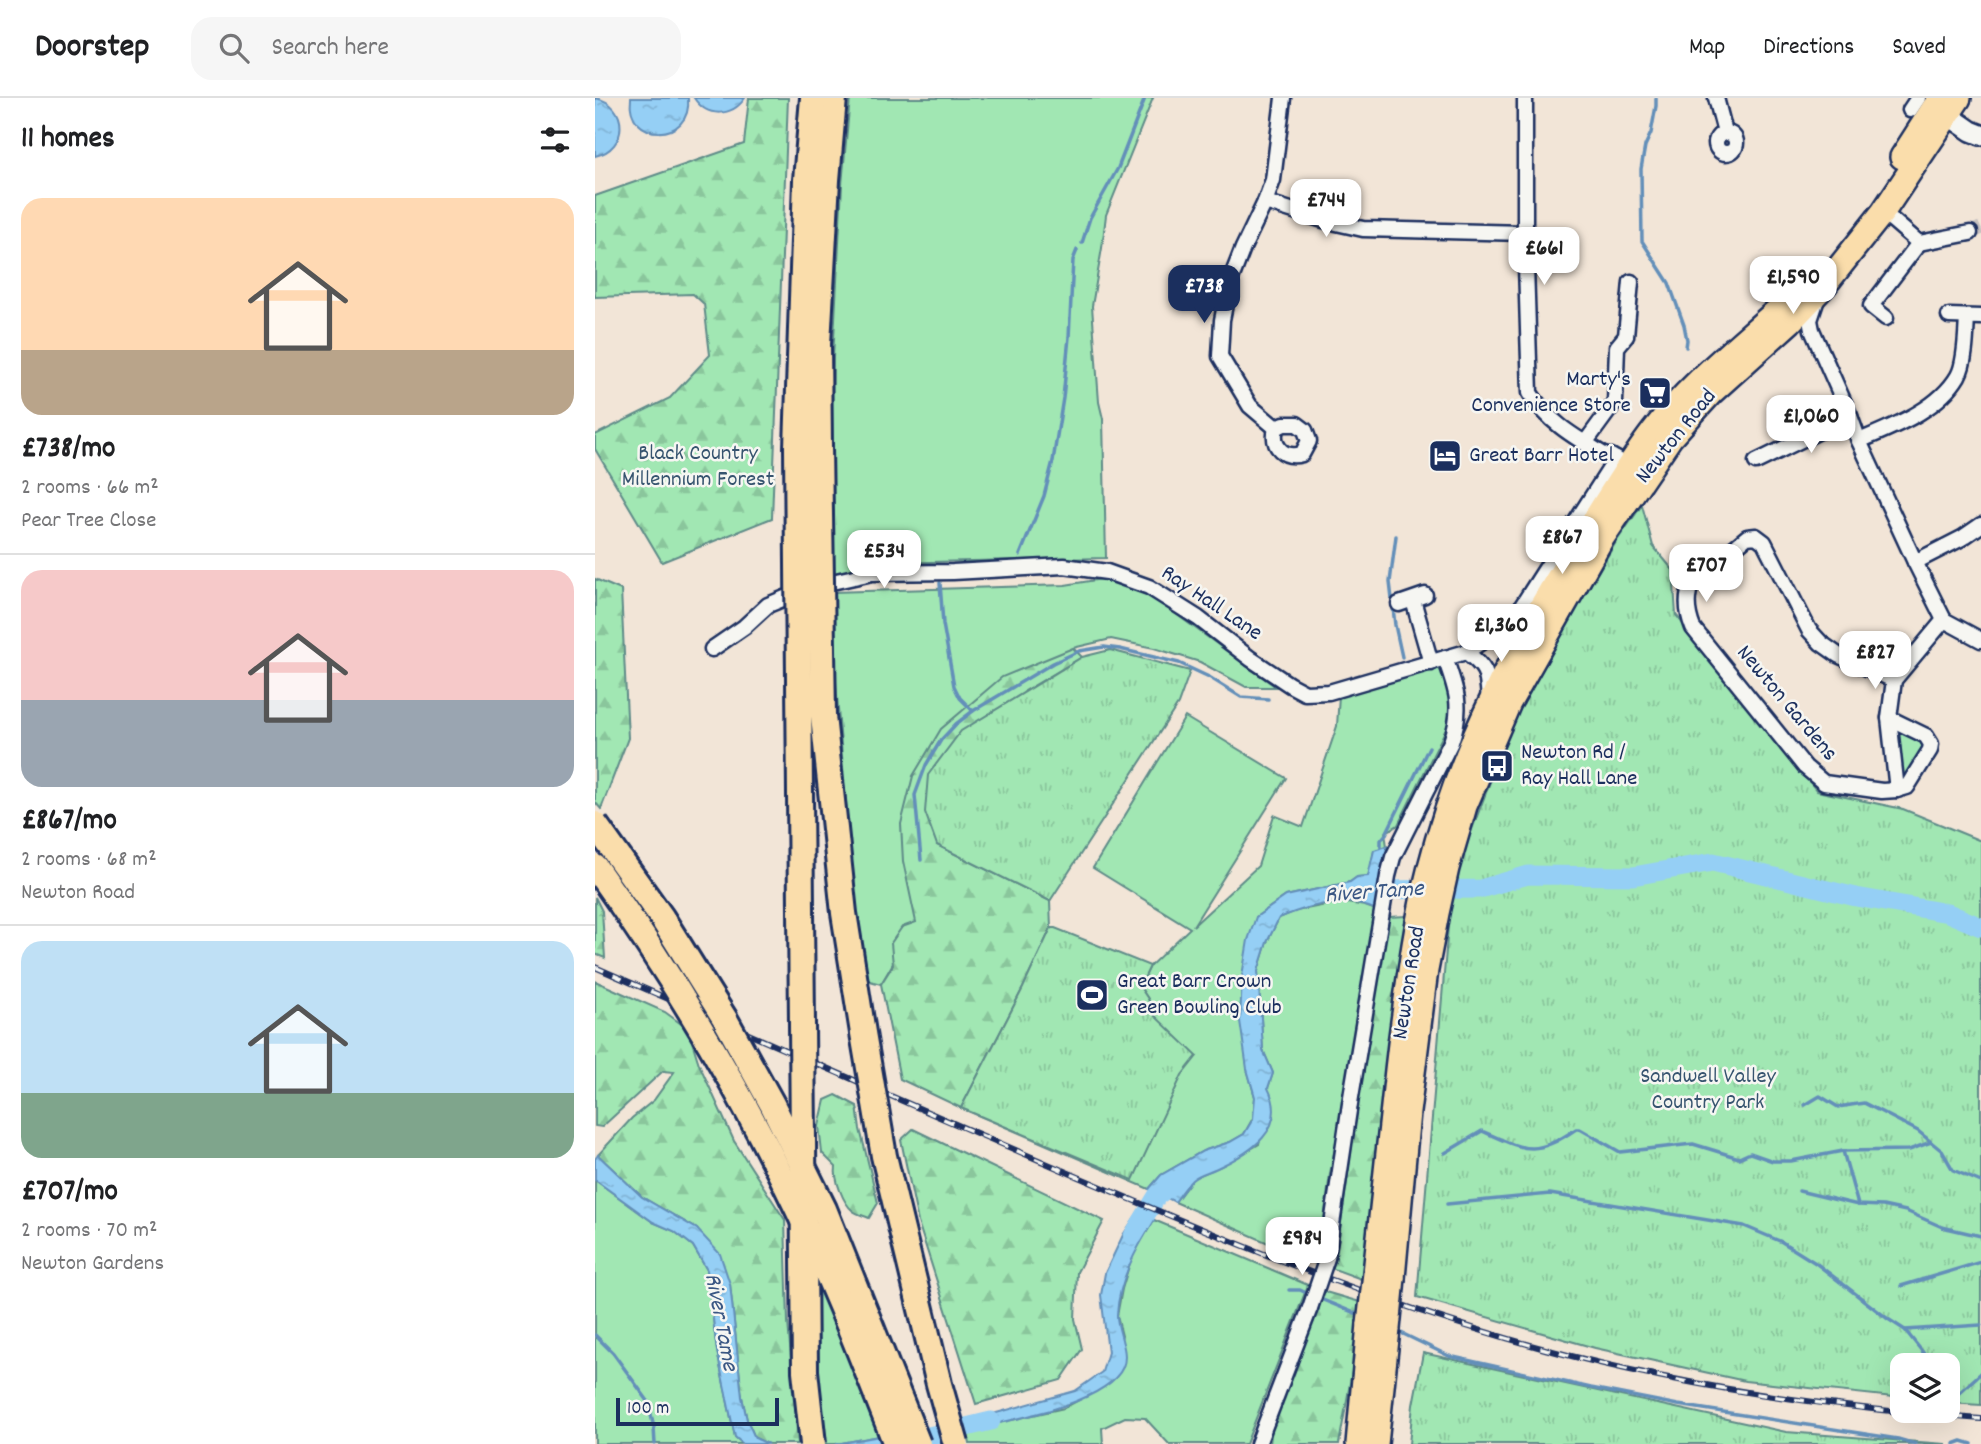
<!DOCTYPE html>
<html lang="en">
<head>
<meta charset="utf-8">
<style>
  body { margin:0; font-family:Dekko,sans-serif; background:#f6f6f6; color:#202124; height:100vh; display:flex; flex-direction:column; font-size:26px; white-space:nowrap }
  * { box-sizing:border-box; margin:0 }
  p { font-size:23px; color:#757577 }
  .icon { flex:none; width:38px; height:38px; fill:none; stroke:currentColor; stroke-width:2; stroke-linecap:round; stroke-linejoin:round }
  .map { position:relative; flex:1; overflow:hidden }
  .sheet { display:flex; flex-direction:column; background:#fff; width:595px }
  .sheet>* { flex:none }
  .fabs { position:absolute; left:1295px; top:1255px; display:grid; gap:14px }
  .fabs a { display:grid; place-items:center; width:70px; height:70px; border-radius:14px; background:#fff; box-shadow:0 7px 28px #0002; font-size:35px }
  .scale { position:absolute; left:21px; bottom:18px; width:163px; box-sizing:border-box; padding-left:7px; border:4px solid #1b2f5e; border-top:0; font-size:19px; line-height:24px; white-space:nowrap; color:#1b2f5e; -webkit-text-stroke:5px #f6f6f2; paint-order:stroke }
  .price { position:absolute; translate:-50% -60px; padding:0 16px; border-radius:14px; background:#fff; color:#222; font-size:23px; line-height:46px; filter:drop-shadow(0 2px 4px #0008) }
  .price::after { content:''; position:absolute; left:50%; top:42px; width:21px; height:16px; margin-left:-10px; background:inherit; clip-path:polygon(0 0,100% 0,50% 100%) }
  .price.selected { background:#1b2f5e; color:#fff }
  ul { padding:0; list-style:none }
  li { display:grid; align-content:center; gap:14px; height:371px; padding:0 21px }
  li+li { border-top:2px solid #e0e0e0 }
  li span { display:grid; place-items:center; height:217px; border-radius:21px; color:#555 }
  li>.icon { margin-inline-start:auto }
  span .icon { width:126px; height:126px; fill:#fffc; stroke-width:1 }
  li b { font-size:30px }
  h2 { display:flex; justify-content:space-between; align-items:center; height:84px; padding:0 21px; font-size:30px }
  header { display:flex; align-items:center; gap:42px; box-sizing:border-box; height:98px; padding:0 35px; background:#fff; border-bottom:2px solid #e0e0e0 }
  header strong { font-size:33px }
  nav { display:flex; gap:38px; margin-inline-start:auto; font-size:24px }
  .search { width:490px; height:63px; background:#f6f6f6; display:flex; align-items:center; gap:18px; box-sizing:border-box; padding:0 24px; border-radius:21px; color:#757577; font-size:26px }
  main { display:flex; flex:1; min-height:0 }
  .map>svg:first-child { display:block }
  .grass { fill:#a1e7b3; stroke:#5e8b88; stroke-width:2 }
  .forest { fill:url(#forest-firs); stroke:#5e8b88; stroke-width:2 }
  .park { fill:url(#park-tufts); stroke:#5e8b88; stroke-width:2 }
  .water { fill:url(#water-ripples); stroke:#648fb9; stroke-width:2 }
  .lines { fill:none; stroke-linecap:round; stroke-linejoin:round }
  .stream { stroke:#648fb9; stroke-width:3.5 }
  .river { stroke:#95cff5; stroke-width:19 }
  .minor-tunnel { stroke:#c7c1bf; stroke-width:14; stroke-dasharray:14 7; stroke-linecap:butt }
  .minor-casing { stroke:#1b2f5e; stroke-width:19 }
  .secondary-casing { stroke:#1b2f5e; stroke-width:24 }
  .trunk-casing { stroke:#1b2f5e; stroke-width:28 }
  .motorway-casing { stroke:#1b2f5e; stroke-width:30 }
  .minor { stroke:#f6f6f2; stroke-width:14 }
  .secondary { stroke:#f6f6f2; stroke-width:19 }
  .trunk { stroke:#faddab; stroke-width:23 }
  .motorway { stroke:#faddab; stroke-width:24 }
  .rail-casing { stroke:#1b2f5e; stroke-width:6 }
  .rail { stroke:#f6f6f2; stroke-width:3.5; stroke-dasharray:10; stroke-linecap:butt }
  .minor-bridge-casing { stroke:#1b2f5e; stroke-width:19; stroke-linecap:butt }
  .trunk-bridge-casing { stroke:#1b2f5e; stroke-width:28; stroke-linecap:butt }
  .motorway-bridge-casing { stroke:#1b2f5e; stroke-width:30; stroke-linecap:butt }
  .minor-bridge { stroke:#f6f6f2; stroke-width:14 }
  .trunk-bridge { stroke:#faddab; stroke-width:23 }
  .motorway-bridge { stroke:#faddab; stroke-width:24 }
  .labels { text-anchor:middle; dominant-baseline:central; stroke-width:5; stroke-linejoin:round; paint-order:stroke }
  .poi-label { font-size:23px; fill:#1b2f5e; stroke:#f6f6f2; text-anchor:start }
  .street-label { font-size:23px; fill:#1b2f5e; stroke:#f6f6f2 }
  .park-label { font-size:23px; fill:#36546f; stroke:#f6f6f2 }
  .water-label { font-size:24px; font-style:italic; fill:#3a5784; stroke:#f6f6f2 }
</style>
</head>
<body>
<header>
<strong>Doorstep</strong>
<div class="search"><svg class="icon" aria-label="search" viewBox="0 0 24 24"><circle cx="10" cy="10" r="6"/><path d="M15 15l6 6"/></svg>Search here</div>
<nav><a>Map</a><a>Directions</a><a>Saved</a></nav>
</header>
<main>
<section class="sheet">
<h2>11 homes<svg class="icon" aria-label="filters" viewBox="0 0 24 24"><path d="M4 7h16M4 17h16"/><circle cx="9" cy="7" r="2"/><circle cx="15" cy="17" r="2"/></svg></h2>
<ul>
<li><span style="background:linear-gradient(#ffd9b3 70%,#b9a48a 0)"><svg class="icon" aria-label="home" viewBox="0 0 24 24"><path d="M3 11l9-7 9 7M6 9v11h12V9"/></svg></span><div><b>£738/mo</b><p>2 rooms · 66 m²</p><p>Pear Tree Close</p></div></li>
<li><span style="background:linear-gradient(#f6c9c9 60%,#9aa5b1 0)"><svg class="icon" aria-label="home" viewBox="0 0 24 24"><path d="M3 11l9-7 9 7M6 9v11h12V9"/></svg></span><div><b>£867/mo</b><p>2 rooms · 68 m²</p><p>Newton Road</p></div></li>
<li><span style="background:linear-gradient(#bfe0f5 70%,#7fa58c 0)"><svg class="icon" aria-label="home" viewBox="0 0 24 24"><path d="M3 11l9-7 9 7M6 9v11h12V9"/></svg></span><div><b>£707/mo</b><p>2 rooms · 70 m²</p><p>Newton Gardens</p></div></li>
</ul>
</section>
<div class="map">
<svg width="1386" height="1346" viewBox="0 0 1386 1346">
  <defs>
    <pattern id="forest-firs" width="22" height="20" patternUnits="userSpaceOnUse" patternTransform="scale(1.75)"><rect width="22" height="20" fill="#a1e7b3"/><path d="M5 1l3.5 6h-7zM16 11l3.5 6h-7z" fill="#8ac69c"/></pattern>
    <pattern id="park-tufts" width="24" height="20" patternUnits="userSpaceOnUse" patternTransform="scale(1.75)"><rect width="24" height="20" fill="#a1e7b3"/><path d="M3 7l-1-3M5 7V3M7 7l1-3M15 17l-1-3M17 17v-4M19 17l1-3" fill="none" stroke="#8ac69c"/></pattern>
    <pattern id="water-ripples" width="26" height="14" patternUnits="userSpaceOnUse" patternTransform="scale(1.75)"><rect width="26" height="14" fill="#95cff5"/><path d="M2 4q2-2 4 0t4 0M15 11q2-2 4 0t4 0" fill="none" stroke="#80b2d4"/></pattern>
  </defs>
  <rect width="100%" height="100%" fill="#f2e5d7"/>
  <filter id="ink" filterUnits="userSpaceOnUse"><feTurbulence type="fractalNoise" baseFrequency=".0143" numOctaves="2"/><feDisplacementMap in="SourceGraphic" scale="14" xChannelSelector="R" yChannelSelector="G"/><feConvolveMatrix kernelMatrix="1 2 1 2 8 2 1 2 1" color-interpolation-filters="sRGB"/></filter>
  <g filter="url(#ink)">
    <g class="grass">
      <path d="M255,0H558L511,117L507,150L497,208L504,304L508,321L511,460L292,465L237,476L236,351L238,260L247,87Z"/>
      <path d="M507,481L552,495L681,589H651L605,564L559,550L516,541L478,550L318,806L322,824L286,886L271,882C260,819 255,755 250,691C244,626 238,560 237,494L470,487Z"/>
      <path d="M847,568L856,597L853,627L803,727L790,735L792,748L779,753L774,778L762,779L755,784L691,798L661,819L652,971L660,999L658,1020L649,1036L635,1044L608,1053L566,1077L554,1091L366,1010L577,936L560,918L553,901L545,889L555,868L595,830L498,770L590,619L691,680L598,828L663,768L679,717L708,729L742,628L744,597Z"/>
      <path d="M1303,631L1326,642L1330,648L1308,686L1301,634Z"/>
      <path d="M746,804L770,808L784,813L735,1076L725,1152L719,1165L580,1104L598,1080L626,1068L664,1046L673,990L678,975L668,952L663,873L672,844L684,820L701,813Z"/>
      <path d="M0,1082L58,1124L79,1133L98,1148L112,1172L122,1253L140,1339L148,1346H0Z"/>
      <path d="M559,1122L713,1187L651,1346H574L550,1320L530,1319L507,1330L508,1346H375L372,1332L469,1310L510,1288L527,1238L522,1218L527,1191L537,1158Z"/>
      <path d="M217,1168L285,1338L241,1346H227L222,1310Z"/>
    </g>
    <g class="forest">
      <path d="M154,0H193L177,420L67,464L0,351V337L75,300L115,257L109,206L98,196L0,199V98L149,46Z"/>
      <path d="M0,481L26,492L33,640L6,711L0,704Z"/>
      <path d="M478,550L487,559L430,593L342,747L455,803L456,830L428,890L366,1010L305,981L286,886L298,867L296,845L307,829L321,824L308,763L306,726L318,678L346,631L407,579Z"/>
      <path d="M0,799L7,813L10,860L0,856Z"/>
      <path d="M811,818L786,1019L769,1182L736,1170L743,1145L774,927L794,819Z"/>
      <path d="M0,883L70,914L93,931L104,966L139,1043L190,1122L193,1224L203,1346H173L160,1340L152,1322L147,1299L135,1186L102,1131L47,1099L3,1057L37,1020L59,1002L79,974L68,973L7,1029L0,1028Z"/>
      <path d="M241,997L262,1008L265,1031L283,1105L274,1120C270,1118 262,1116 258,1113C248,1105 239,1081 241,1069L227,1055L224,1028L230,1002Z"/>
      <path d="M318,1031L509,1123L482,1174L480,1221L487,1251L466,1282L381,1306L323,1124L306,1042Z"/>
      <path d="M727,1193L765,1204L763,1241L744,1346H675L677,1329Z"/>
    </g>
    <g class="park">
      <path d="M1047,407L1058,448L1078,472L1081,517L1222,693L1308,711L1386,743V1307L1353,1305V1267H1307V1300L1150,1283L1000,1250L822,1199L854,816L862,771L925,605L1021,444Z"/>
      <path d="M515,552L595,573L583,606L455,803L342,747L330,714L333,677L366,633L487,559Z"/>
      <path d="M456,830H460L555,868L545,889L553,901L560,918L602,958L587,977L538,1082L366,1010L428,890Z"/>
      <path d="M828,1255L1191,1334L1351,1346H814L818,1307Z"/>
    </g>
    <g class="water">
      <path d="M0,0C34,6 34,51 0,58Z"/>
      <path d="M36,0H93C98,46 30,45 36,0Z"/>
      <path d="M99,0H150C137,19 112,20 99,0Z"/>
      <path d="M792,748L784,813C772,808 757,803 745,804C726,805 701,813 684,820L672,844L663,873L668,952L678,975L673,990C694,1031 655,1055 622,1070C614,1074 603,1076 597,1082C591,1088 585,1097 580,1104L554,1091L566,1077L608,1053L635,1044L649,1036L658,1021L660,999L652,971L645,923L647,878L653,842L661,819L691,798L755,784L762,779L773,778L779,752Z"/>
      <path d="M3,1057L47,1099L102,1131L125,1156L135,1186L147,1299L152,1322L160,1340L173,1346H148L140,1339L122,1253L112,1172L98,1148L79,1133L58,1124L0,1082V1061Z"/>
      <path d="M543,1114L559,1122C541,1151 524,1182 522,1216C521,1232 535,1253 528,1269C511,1307 410,1323 372,1332L369,1324L480,1293L507,1274L513,1254L506,1197L510,1175L528,1137Z"/>
      <path d="M285,1338L288,1346H241Z"/>
    </g>
    <g class="lines">
      <g class="stream">
        <path d="M1061,0V8L1056,35L1050,48L1046,71L1047,143L1074,185L1089,227L1092,242L1091,249"/>
        <path d="M487,145L495,120L523,70L550,0"/>
        <path d="M801,438L795,484L800,527L807,559"/>
        <path d="M425,457L449,398L458,363L468,300L474,239L478,162L482,152"/>
        <path d="M345,485L348,526L359,588L365,600L378,613L458,565L484,553L509,549L525,551L584,565L614,579L646,599L673,601"/>
        <path d="M786,749V742L791,736L834,649"/>
        <path d="M326,762L320,697L331,667L346,642L361,626L378,613"/>
        <path d="M1210,1007L1225,998L1243,1009L1269,1005L1323,1033L1335,1043"/>
        <path d="M1248,1053L1263,1107"/>
        <path d="M850,1055L887,1033C930,1052 939,1060 981,1031H985L1025,1054L1098,1046L1144,1060L1155,1055L1178,1063H1196L1248,1053L1314,1052L1336,1044L1347,1053L1358,1072L1386,1084"/>
        <path d="M1204,1093L1263,1107L1288,1108L1311,1113L1347,1129L1386,1138"/>
        <path d="M852,1106L955,1096L1149,1128L1187,1144L1222,1166L1293,1221L1310,1232L1338,1267"/>
        <path d="M1306,1188L1386,1164"/>
        <path d="M694,1192H705L716,1197"/>
        <path d="M723,1200L767,1218"/>
        <path d="M800,1232L854,1258L996,1290L1083,1307L1303,1341L1320,1346"/>
        <path d="M1310,1232L1386,1227"/>
        <path d="M0,1237L18,1255L53,1303L59,1330L60,1346"/>
        <path d="M1353,1287L1361,1297"/>
        <path d="M1353,1305L1386,1275"/>
        <path d="M1359,1346L1367,1343L1377,1346"/>
      </g>
      <g class="river">
        <path d="M772,792L885,791L933,777L1038,778L1118,764L1261,799L1353,815L1386,829"/>
        <path d="M538,1138L562,1098L584,1081"/>
        <path d="M309,1344L396,1323"/>
      </g>
      <path class="minor-tunnel" d="M1375,135L1386,130"/>
      <defs>
        <g id="minor">
          <path d="M688,0L678,82L670,104L728,122L768,131L930,135"/>
          <path d="M930,0V135L935,295C955,326 980,339 1011,358H1016L1026,364"/>
          <path d="M1121,0L1130,34"/>
          <path d="M1315,12L1323,0"/>
          <circle cx="1131" cy="45" r="10"/>
          <path d="M670,104L648,150L634,186L627,222L625,258L655,308L681,330"/>
          <path d="M1288,114L1324,145L1375,135"/>
          <path d="M1221,204L1215,222L1217,232L1255,318L1264,343L1320,464L1349,522L1386,542"/>
          <path d="M1354,218L1386,219"/>
          <path d="M1291,220L1276,208L1324,145"/>
          <path d="M689,326H702L710,332L714,343L707,356C689,361 676,349 681,330Z"/>
          <path d="M1264,343C1299,328 1343,312 1363,278C1371,264 1371,235 1372,219"/>
          <path d="M990,345L1020,304L1022,249L1031,238L1036,184"/>
          <path d="M1161,364L1255,318"/>
          <path d="M1320,464L1367,440L1386,427"/>
          <path d="M818,502L836,565"/>
          <path d="M804,506L830,497"/>
          <path d="M117,551L149,529L173,507L219,488L277,475L358,474L469,468L512,474L554,489L603,520L656,561L695,587L710,595L734,594L871,554L905,532L923,514L1021,361"/>
          <path d="M871,554C893,571 892,575 894,602"/>
          <path d="M1294,620L1331,638L1336,646L1335,652L1312,689L1302,692L1287,693L1229,685L1210,669L1098,530C1092,515 1090,500 1097,485L1152,439L1161,438L1169,444L1214,532L1226,545L1243,557L1299,582"/>
          <path d="M1302,692L1294,620L1299,582L1349,522"/>
          <path d="M732,1160L756,999L793,778L798,759L856,644C868,610 862,593 850,560"/>
          <path d="M663,1346L715,1210"/>
        </g>
        <path id="secondary" d="M1340,8L1376,33L1386,37"/>
        <g id="trunk">
          <path d="M1307,59L1345,0"/>
          <path d="M780,1175C788,1098 796,1022 805,946C813,887 820,827 835,769C866,647 926,536 994,430C1015,397 1035,363 1059,332C1102,276 1162,234 1212,184"/>
          <path d="M798,1180L813,1014L831,872L842,815L852,770L870,708L914,605L1006,442L1076,339L1116,295L1195,224L1230,187L1288,114L1364,0"/>
          <path d="M763,1346L774,1226"/>
          <path d="M781,1346L793,1231"/>
        </g>
        <g id="motorway">
          <path d="M224,349L223,246L232,82L239,0"/>
          <path d="M202,350L211,82L218,0"/>
        </g>
      </defs>
      <use href="#minor" class="minor-casing"/>
      <use href="#secondary" class="secondary-casing"/>
      <use href="#trunk" class="trunk-casing"/>
      <use href="#motorway" class="motorway-casing"/>
      <use href="#minor" class="minor"/>
      <use href="#secondary" class="secondary"/>
      <use href="#trunk" class="trunk"/>
      <use href="#motorway" class="motorway"/>
      <defs>
        <path id="rail" d="M0,869C149,934 297,999 446,1063C611,1134 776,1204 950,1251C1092,1290 1239,1310 1386,1321"/>
      </defs>
      <use href="#rail" class="rail-casing"/>
      <use href="#rail" class="rail"/>
      <defs>
        <path id="minor-bridge" d="M715,1210L732,1160"/>
        <g id="trunk-bridge">
          <path d="M774,1226L780,1175"/>
          <path d="M793,1231L798,1180"/>
        </g>
        <g id="motorway-bridge">
          <path d="M224,349L228,618L249,815L268,935L289,1058L344,1286L361,1346"/>
          <path d="M202,350L210,1273L218,1346"/>
          <path d="M0,726L67,820L130,921L177,1006L229,1111L323,1346"/>
          <path d="M0,769C98,906 181,1053 246,1208C265,1254 283,1300 301,1346"/>
        </g>
      </defs>
      <use href="#minor-bridge" class="minor-bridge-casing"/>
      <use href="#trunk-bridge" class="trunk-bridge-casing"/>
      <use href="#motorway-bridge" class="motorway-bridge-casing"/>
      <use href="#minor-bridge" class="minor-bridge"/>
      <use href="#trunk-bridge" class="trunk-bridge"/>
      <use href="#motorway-bridge" class="motorway-bridge"/>
    </g>
  </g>
  <defs>
    <symbol id="supermarket-square" viewBox="-11 -11 22 22"><rect x="-9" y="-9" width="18" height="18" rx="4" fill="#1b2f5e" stroke="#f6f6f2"/><path d="M-6-5.5h2.5l.6 2H6L4.5 2H-2.5L-4.4-4H-6ZM-1.5 3.2a1.3 1.3 0 1 0 .1 0ZM3 3.2a1.3 1.3 0 1 0 .1 0Z" fill="#fff"/></symbol>
    <symbol id="hotel-square" viewBox="-11 -11 22 22"><rect x="-9" y="-9" width="18" height="18" rx="4" fill="#1b2f5e" stroke="#f6f6f2"/><path d="M-6-4.5h1.5V1H6V5H4.5V3h-9V5H-6ZM-4 0a1.8 1.8 0 1 1 3.6 0ZM.5 0V-2.5h3Q6-2.5 6 0Z" fill="#fff"/></symbol>
    <symbol id="bus-square" viewBox="-11 -11 22 22"><rect x="-9" y="-9" width="18" height="18" rx="4" fill="#1b2f5e" stroke="#f6f6f2"/><path d="M-5-6H5V4H4V6H2V4H-2V6H-4V4H-5ZM-3.5-4V0h7V-4ZM-3.5 1.2v1.5H-2V1.2ZM2 1.2v1.5H3.5V1.2Z" fill="#fff"/></symbol>
    <symbol id="stadium-square" viewBox="-11 -11 22 22"><rect x="-9" y="-9" width="18" height="18" rx="4" fill="#1b2f5e" stroke="#f6f6f2"/><path d="M0-5a6.5 5 0 1 0 0 10a6.5 5 0 1 0 0-10ZM-3.5-1.8h7v3.6h-7Z" fill="#fff"/></symbol>
  </defs>
  <g fill-rule="evenodd">
    <use href="#supermarket-square" x="1041" y="276" width="38" height="38"/>
    <use href="#hotel-square" x="831" y="339" width="38" height="38"/>
    <use href="#bus-square" x="883" y="649" width="38" height="38"/>
    <use href="#stadium-square" x="478" y="878" width="38" height="38"/>
  </g>
  <g class="labels">
    <g class="poi-label">
      <text x="1036" y="282" text-anchor="end">Marty's<tspan x="1036" dy="26">Convenience Store</tspan></text>
      <text x="874" y="358">Great Barr Hotel</text>
      <text x="926" y="655">Newton Rd /<tspan x="926" dy="26">Ray Hall Lane</tspan></text>
      <text x="522" y="884">Great Barr Crown<tspan x="522" dy="26">Green Bowling Club</tspan></text>
    </g>
    <g class="street-label">
      <text transform="translate(1082 339) rotate(-51)">Newton Road</text>
      <text transform="translate(616 506) rotate(34)">Ray Hall Lane</text>
      <text transform="translate(1191 606) rotate(50)">Newton Gardens</text>
      <text transform="translate(815 885) rotate(-81)">Newton Road</text>
    </g>
    <g class="park-label">
      <text x="103" y="356">Black Country<tspan x="103" dy="26">Millennium Forest</tspan></text>
      <text x="1113" y="979">Sandwell Valley<tspan x="1113" dy="26">Country Park</tspan></text>
    </g>
    <g class="water-label">
      <text transform="translate(779 795) rotate(-4)">River Tame</text>
      <text transform="translate(125 1224) rotate(79)">River Tame</text>
    </g>
  </g>
</svg>
<div class="fabs">
<a><svg class="icon" aria-label="layers" viewBox="0 0 24 24"><path d="M12 4l9 5-9 5-9-5zM3 14l9 5 9-5"/></svg></a>
</div>
<div class="scale">100 m</div>
<b class="price" style="left:731px;top:141px">£744</b>
<b class="price" style="left:949px;top:189px">£661</b>
<b class="price" style="left:1198px;top:218px">£1,590</b>
<b class="price selected" style="left:609px;top:227px">£738</b>
<b class="price" style="left:1216px;top:357px">£1,060</b>
<b class="price" style="left:967px;top:478px">£867</b>
<b class="price" style="left:289px;top:492px">£534</b>
<b class="price" style="left:1111px;top:506px">£707</b>
<b class="price" style="left:906px;top:566px">£1,360</b>
<b class="price" style="left:1280px;top:593px">£827</b>
<b class="price" style="left:707px;top:1179px">£984</b>
</div>
</main>
</body>
</html>
